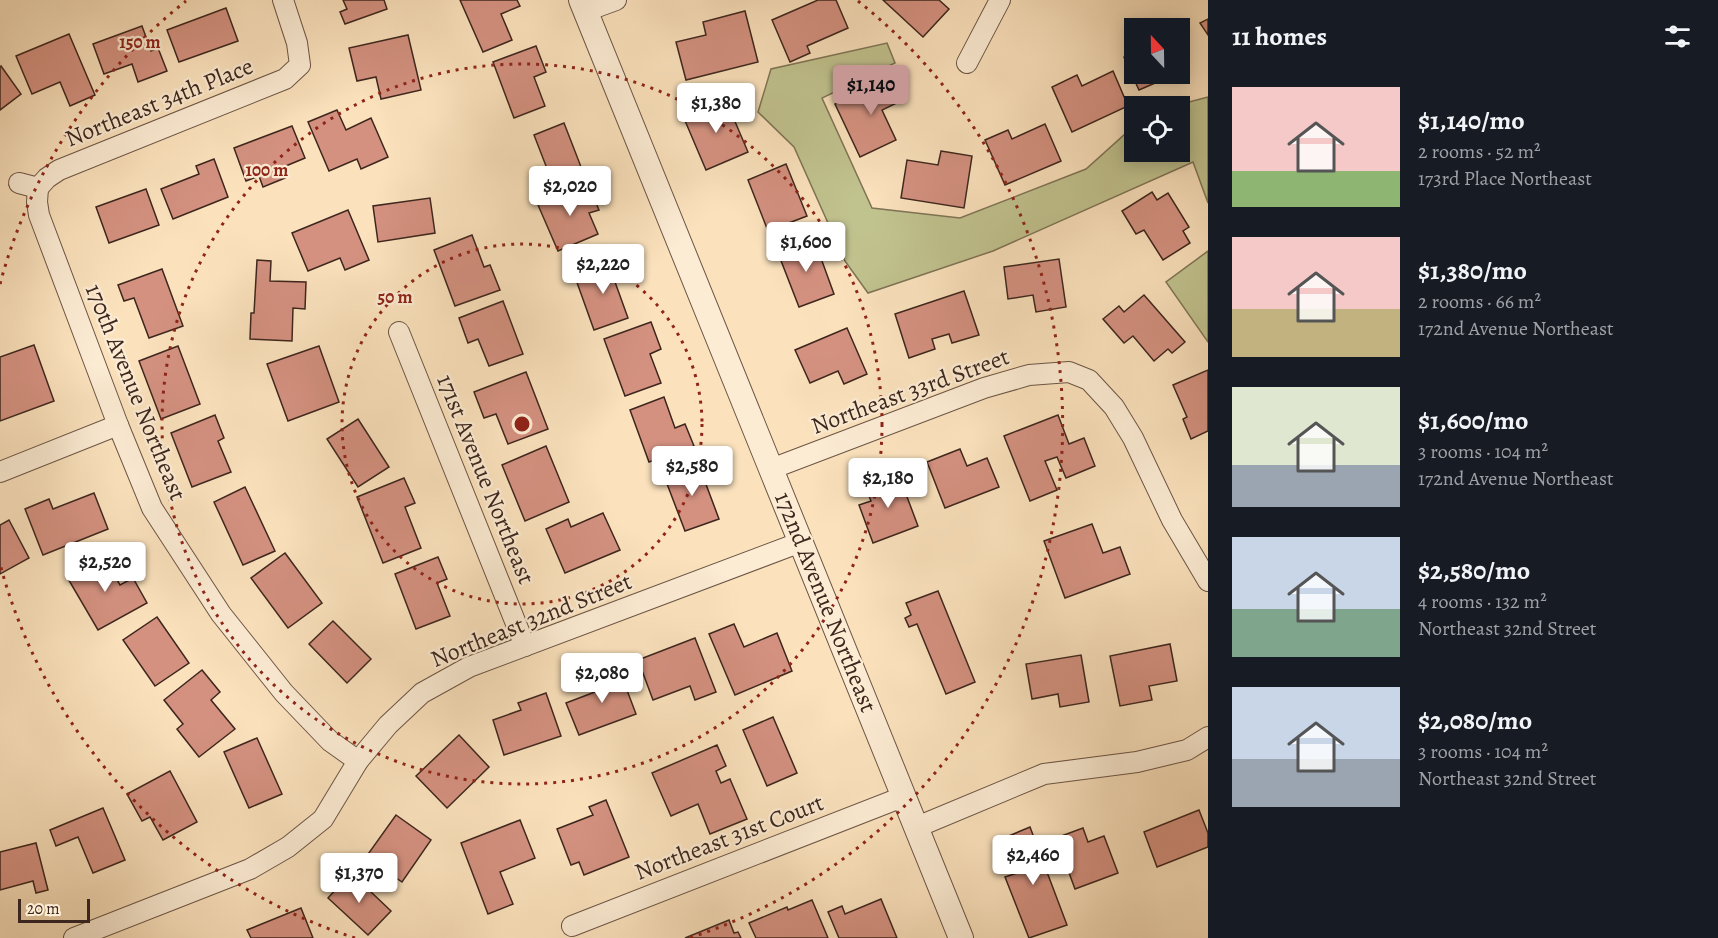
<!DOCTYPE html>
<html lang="en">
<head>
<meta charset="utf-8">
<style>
  body { margin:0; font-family:Alegreya,serif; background:#242831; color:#f1f3f6; height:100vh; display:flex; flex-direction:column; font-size:22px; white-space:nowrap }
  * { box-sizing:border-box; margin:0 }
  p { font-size:20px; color:#9ea1a6 }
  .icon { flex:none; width:33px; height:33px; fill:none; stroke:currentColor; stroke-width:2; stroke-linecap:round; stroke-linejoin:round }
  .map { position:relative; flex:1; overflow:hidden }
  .side { display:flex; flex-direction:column; background:#171b24; width:510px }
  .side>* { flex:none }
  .needle { width:39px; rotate:338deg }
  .tools { position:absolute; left:1124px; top:18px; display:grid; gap:12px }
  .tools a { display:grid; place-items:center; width:66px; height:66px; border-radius:0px; background:#171b24; box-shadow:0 3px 15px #0003; font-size:30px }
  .scale { position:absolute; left:18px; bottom:15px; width:72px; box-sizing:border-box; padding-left:6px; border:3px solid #3d261d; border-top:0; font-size:16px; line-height:21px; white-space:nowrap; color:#3d261d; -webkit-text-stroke:4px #fcecd4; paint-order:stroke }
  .price { position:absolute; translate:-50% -51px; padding:0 14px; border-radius:6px; background:#fff; color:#222; font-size:20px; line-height:39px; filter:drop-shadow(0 2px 3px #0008) }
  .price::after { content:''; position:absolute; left:50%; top:36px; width:18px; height:14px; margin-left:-9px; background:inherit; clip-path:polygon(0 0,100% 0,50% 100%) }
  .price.current { background:#c59692; color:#111 }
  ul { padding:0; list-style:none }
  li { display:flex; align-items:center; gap:18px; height:150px; padding:0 24px }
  li span { display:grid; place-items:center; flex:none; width:168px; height:120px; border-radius:0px; color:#555 }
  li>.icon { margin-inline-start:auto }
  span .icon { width:72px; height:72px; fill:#fffc; stroke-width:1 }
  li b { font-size:26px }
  h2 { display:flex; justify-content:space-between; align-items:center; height:72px; padding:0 24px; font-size:26px }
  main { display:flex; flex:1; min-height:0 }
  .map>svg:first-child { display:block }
  .green { fill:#c1c38f; stroke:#7f7456; stroke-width:1.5 }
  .building { fill:#d49180; stroke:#3d261d; stroke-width:1.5 }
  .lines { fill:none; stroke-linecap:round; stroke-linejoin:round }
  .minor-casing { stroke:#6c5545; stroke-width:22 }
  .tertiary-casing { stroke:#6c5545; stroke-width:26 }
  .minor { stroke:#fcecd4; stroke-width:20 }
  .tertiary { stroke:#fcecd4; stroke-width:24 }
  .ring { fill:none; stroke:#8f2418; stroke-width:3; stroke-dasharray:3 6 }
  .labels { text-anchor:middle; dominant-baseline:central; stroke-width:4.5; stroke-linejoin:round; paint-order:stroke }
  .street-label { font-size:24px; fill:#3d261d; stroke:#fcecd4 }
  .centre { fill:#8f2418; stroke:#fcecd4; stroke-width:3 }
  .ring-label { font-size:18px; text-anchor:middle; font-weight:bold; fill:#8f2418; stroke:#fcecd4; stroke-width:4.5; stroke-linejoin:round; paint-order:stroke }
</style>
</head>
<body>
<main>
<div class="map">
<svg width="1208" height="938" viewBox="0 0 1208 938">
  <rect width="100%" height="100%" fill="#fbe2bd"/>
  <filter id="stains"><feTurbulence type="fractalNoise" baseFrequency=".00333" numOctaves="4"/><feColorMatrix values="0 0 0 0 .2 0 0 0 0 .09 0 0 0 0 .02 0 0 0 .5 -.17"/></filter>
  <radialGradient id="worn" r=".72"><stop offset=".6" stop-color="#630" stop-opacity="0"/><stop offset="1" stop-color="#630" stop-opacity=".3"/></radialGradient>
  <g class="green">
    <path d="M887,43L895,63L822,98L872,208L960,218L1086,169L1134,126V152H1179V106H1174L1208,97V203L1193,162L993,251L868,293L845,261L794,147L758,112L771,69Z"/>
    <path d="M1208,251V342L1166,282Z"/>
  </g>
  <g class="building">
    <path d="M343,0H384L387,9L345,24L340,12L347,9Z"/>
    <path d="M460,0H517L520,6L501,14L512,40L483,52Z"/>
    <path d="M818,0H836L848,28L807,46L810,53L790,62L772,20Z"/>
    <path d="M883,0H939L949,9L923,37Z"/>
    <path d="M226,8L238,41L179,62L167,30Z"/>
    <path d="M745,11L758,62L686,80L676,42L706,35L703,22Z"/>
    <path d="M1208,19V35L1200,23Z"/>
    <path d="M142,26L151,51L158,48L167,71L138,82L132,64L104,74L93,44Z"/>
    <path d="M69,34L95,95L70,106L60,82L32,94L16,56Z"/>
    <path d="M408,35L421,90L381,99L376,77L357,81L349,48Z"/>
    <path d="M536,46L546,72L534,77L545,106L514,118L493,62Z"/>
    <path d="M1134,52V74H1176L1139,90L1124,57Z"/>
    <path d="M1,66L21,94L0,110V67Z"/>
    <path d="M1113,71L1128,106L1072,132L1052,87L1077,75L1082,86Z"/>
    <path d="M895,76L905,99L882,110L896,140L860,157L835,104Z"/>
    <path d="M725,98L748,152L706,170L683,116Z"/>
    <path d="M337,110L346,130L371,118L388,157L361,169L357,159L329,171L308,122Z"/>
    <path d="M564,123L583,172L553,184L534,135Z"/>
    <path d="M1045,124L1061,161L1005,185L985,140L1008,130L1012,139Z"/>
    <path d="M292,126L305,158L281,168L285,178L263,187L259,176L246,181L234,148Z"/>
    <path d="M941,151L972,156L964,208L901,198L907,160L938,165Z"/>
    <path d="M214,159L228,197L173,219L161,189L199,174L196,166Z"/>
    <path d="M786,164L807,216L768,231L748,180Z"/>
    <path d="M588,184L599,210L589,213L598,234L558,251L538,205Z"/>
    <path d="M146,189L159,225L109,243L96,207Z"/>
    <path d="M1152,192L1157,200L1168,193L1189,227L1183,231L1190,243L1163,260L1144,230L1136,234L1122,211Z"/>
    <path d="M430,198L435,233L378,242L373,206Z"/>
    <path d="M348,210L369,260L345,270L340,258L308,271L292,233Z"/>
    <path d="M472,235L484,267L490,265L500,290L455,306L434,250Z"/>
    <path d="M814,239L834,294L799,307L778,253Z"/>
    <path d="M1059,259L1066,307L1036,312L1033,295L1008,299L1004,267Z"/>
    <path d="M257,260L271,261L270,281L306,282L305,309L293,308L292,341L250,339L251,313H254Z"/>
    <path d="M620,261L626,278L615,282L628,318L594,330L575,277Z"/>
    <path d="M162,269L183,326L149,338L134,298L124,301L118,285Z"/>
    <path d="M964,291L979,335L952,343L949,334L932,339L935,349L909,358L895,314Z"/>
    <path d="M1144,295L1185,342L1172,353L1168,349L1154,361L1133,336L1124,343L1103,319L1119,306L1124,312Z"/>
    <path d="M503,301L523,354L489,366L478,339L468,343L459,318Z"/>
    <path d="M651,322L661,349L650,354L661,383L625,396L604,339Z"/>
    <path d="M847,328L867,374L844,384L838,371L810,383L795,350Z"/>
    <path d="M34,345L54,401L0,421V357Z"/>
    <path d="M178,346L200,404L161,419L139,361Z"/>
    <path d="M319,346L339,402L288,421L267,364Z"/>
    <path d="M1208,370V431L1191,439L1183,419L1187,417L1173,385Z"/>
    <path d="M526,372L548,429L508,444L496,414L484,418L474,392Z"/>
    <path d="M664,397L675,428L685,424L694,446L649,462L630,410Z"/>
    <path d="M215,415L224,438L218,441L231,472L192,487L171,433Z"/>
    <path d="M1058,415L1069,444L1084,438L1095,466L1066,478L1057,457L1045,461L1057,490L1030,501L1004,436Z"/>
    <path d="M358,419L389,467L358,487L327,439Z"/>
    <path d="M546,446L569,502L525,521L502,465Z"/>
    <path d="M960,449L967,466L987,458L999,487L945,508L927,462Z"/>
    <path d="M698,463L719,519L685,531L664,476Z"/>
    <path d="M898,473L918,526L873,543L859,505L871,501L865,486Z"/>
    <path d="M404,478L415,503L405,507L421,548L383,563L357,497Z"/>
    <path d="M245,487L275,551L243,565L214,502Z"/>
    <path d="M94,493L108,529L43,555L25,509L49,499L53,509Z"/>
    <path d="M603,513L620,550L565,573L546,529L568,519L571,527Z"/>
    <path d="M9,520L29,558L0,574V525Z"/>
    <path d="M1092,524L1103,553L1120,547L1130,574L1065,598L1044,541Z"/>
    <path d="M285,553L322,603L288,628L251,578Z"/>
    <path d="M103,556L120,585L133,578L147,603L98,630L67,577Z"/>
    <path d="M438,557L447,579L437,583L450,616L416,629L395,574Z"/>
    <path d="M938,591L975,682L946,694L917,624L909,627L905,618L911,615L906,603Z"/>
    <path d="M157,617L189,663L155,686L123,640Z"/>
    <path d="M333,621L371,659L347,683L309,644Z"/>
    <path d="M734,624L744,647L777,633L792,671L735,695L709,634Z"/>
    <path d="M695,638L716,692L695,700L690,686L653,700L638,660Z"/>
    <path d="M1170,644L1177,681L1149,686L1152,700L1120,706L1110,656Z"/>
    <path d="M1081,655L1089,702L1060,707L1058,694L1032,699L1026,664Z"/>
    <path d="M619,669L636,714L579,735L566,703L600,690L595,678Z"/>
    <path d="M202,670L220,692L211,700L235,729L199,757L177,729L183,724L164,700Z"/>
    <path d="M546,693L561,736L504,755L493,720L521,710L518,703Z"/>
    <path d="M773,717L797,773L767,786L743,730Z"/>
    <path d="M459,735L489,767L447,808L416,776Z"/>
    <path d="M257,738L282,794L249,808L224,752Z"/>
    <path d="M717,745L726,766L716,771L721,783L730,779L747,819L710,834L698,804L671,816L652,773Z"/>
    <path d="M170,771L197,822L163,840L150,817L142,821L127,794Z"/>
    <path d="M606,800L629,857L584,875L579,862L571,865L557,829L593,815L589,807Z"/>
    <path d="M103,808L125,860L93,873L78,837L56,846L50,830Z"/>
    <path d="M1199,810L1208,833V847L1157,867L1144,832Z"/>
    <path d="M396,815L431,840L402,882L366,857Z"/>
    <path d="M520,820L535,858L500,872L513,904L488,914L461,843Z"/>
    <path d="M1030,827L1067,925L1029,938L1005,877L1017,873L1004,838Z"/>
    <path d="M1083,828L1088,842L1104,836L1118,873L1075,889L1056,838Z"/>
    <path d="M36,843L48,890L36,893L33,881L0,890V852Z"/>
    <path d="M351,873L391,911L368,935L328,898Z"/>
    <path d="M881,899L897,938H839L828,912L842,906L845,914Z"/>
    <path d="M812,900L828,938H756L749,923L787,907L788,910Z"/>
    <path d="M301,908L313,938H251L247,930Z"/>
    <path d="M729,920L734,933L738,932L741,938H685Z"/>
  </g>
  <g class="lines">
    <defs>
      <g id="minor">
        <path d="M586,11L616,0"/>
        <path d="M967,63L1000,0"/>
        <path d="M19,183L38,188"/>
        <path d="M38,188L37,202L39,215L118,425L152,508L221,614L284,693L330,741L358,761"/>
        <path d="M38,188L47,178L59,170L285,79L300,65L297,43L283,0"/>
        <path d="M399,332L525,646"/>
        <path d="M771,469L984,388L1029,375L1069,372L1089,380L1114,407L1133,438L1172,520L1208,581"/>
        <path d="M0,472L118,425"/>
        <path d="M917,827L1044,774L1137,762L1187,750L1208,737"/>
        <path d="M572,926L905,796"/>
        <path d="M74,938L250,869L288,847L323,819L358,761L388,725L422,693L469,667L801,542"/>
      </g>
      <path id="tertiary" d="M581,0L961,938"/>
    </defs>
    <use href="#minor" class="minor-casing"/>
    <use href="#tertiary" class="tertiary-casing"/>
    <use href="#minor" class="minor"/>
    <use href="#tertiary" class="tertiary"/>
  </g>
  <g class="ring">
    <circle cx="522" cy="424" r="180"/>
    <circle cx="522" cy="424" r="360"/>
    <path d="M355 938A540 540 0 0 1 0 564M0 284A540 540 0 0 1 186 1M858 1A540 540 0 0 1 689 938"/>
  </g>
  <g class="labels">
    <g class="street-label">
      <text transform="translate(159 102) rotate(-22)">Northeast 34th Place</text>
      <text transform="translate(910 391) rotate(-20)">Northeast 33rd Street</text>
      <text transform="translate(136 392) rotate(68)">170th Avenue Northeast</text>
      <text transform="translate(486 479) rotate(68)">171st Avenue Northeast</text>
      <text transform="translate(826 602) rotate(68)">172nd Avenue Northeast</text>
      <text transform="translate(531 620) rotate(-22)">Northeast 32nd Street</text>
      <text transform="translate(729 837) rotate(-21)">Northeast 31st Court</text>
    </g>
  </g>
  <circle cx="522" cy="424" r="9" class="centre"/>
  <g class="ring-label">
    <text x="140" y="48">150 m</text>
    <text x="267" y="176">100 m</text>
    <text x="395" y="303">50 m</text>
  </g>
  <rect width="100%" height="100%" filter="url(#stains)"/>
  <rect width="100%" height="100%" fill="url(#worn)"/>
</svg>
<div class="tools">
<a><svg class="needle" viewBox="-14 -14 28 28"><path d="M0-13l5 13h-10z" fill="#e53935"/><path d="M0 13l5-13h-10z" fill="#9ea1a6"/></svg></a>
<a><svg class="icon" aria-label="locate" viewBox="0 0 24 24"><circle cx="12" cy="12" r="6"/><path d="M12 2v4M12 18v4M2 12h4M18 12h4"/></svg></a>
</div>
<div class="scale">20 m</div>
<b class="price current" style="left:871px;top:116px">$1,140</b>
<b class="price" style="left:716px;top:134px">$1,380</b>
<b class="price" style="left:570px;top:217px">$2,020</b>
<b class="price" style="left:806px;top:273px">$1,600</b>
<b class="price" style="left:603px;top:295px">$2,220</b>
<b class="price" style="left:692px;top:497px">$2,580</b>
<b class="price" style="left:888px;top:509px">$2,180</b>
<b class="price" style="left:105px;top:593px">$2,520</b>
<b class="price" style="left:602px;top:704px">$2,080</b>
<b class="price" style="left:1033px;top:886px">$2,460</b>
<b class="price" style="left:359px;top:904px">$1,370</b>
</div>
<section class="side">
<h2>11 homes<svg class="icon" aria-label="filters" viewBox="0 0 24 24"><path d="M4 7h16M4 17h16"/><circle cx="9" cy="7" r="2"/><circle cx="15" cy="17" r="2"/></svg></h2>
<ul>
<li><span style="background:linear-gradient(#f6c9c9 70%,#8fb573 0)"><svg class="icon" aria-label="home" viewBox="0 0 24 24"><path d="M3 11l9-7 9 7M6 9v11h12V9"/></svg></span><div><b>$1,140/mo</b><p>2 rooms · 52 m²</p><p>173rd Place Northeast</p></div></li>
<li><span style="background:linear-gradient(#f6c9c9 60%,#c2b280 0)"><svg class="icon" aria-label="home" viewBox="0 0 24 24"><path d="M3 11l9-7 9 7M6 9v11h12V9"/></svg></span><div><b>$1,380/mo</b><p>2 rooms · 66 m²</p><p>172nd Avenue Northeast</p></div></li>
<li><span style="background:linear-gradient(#dfe7d0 65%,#9aa5b1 0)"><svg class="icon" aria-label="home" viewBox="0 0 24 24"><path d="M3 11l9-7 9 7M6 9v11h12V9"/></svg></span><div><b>$1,600/mo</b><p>3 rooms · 104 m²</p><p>172nd Avenue Northeast</p></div></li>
<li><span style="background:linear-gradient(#c9d6e8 60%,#7fa58c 0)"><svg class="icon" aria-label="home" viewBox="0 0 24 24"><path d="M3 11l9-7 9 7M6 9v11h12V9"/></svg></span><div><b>$2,580/mo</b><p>4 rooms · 132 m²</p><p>Northeast 32nd Street</p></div></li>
<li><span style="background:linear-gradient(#c9d6e8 60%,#9aa5b1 0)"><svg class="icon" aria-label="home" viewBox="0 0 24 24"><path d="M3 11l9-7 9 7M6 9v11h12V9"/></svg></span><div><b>$2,080/mo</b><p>3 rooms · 104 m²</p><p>Northeast 32nd Street</p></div></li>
</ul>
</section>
</main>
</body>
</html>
